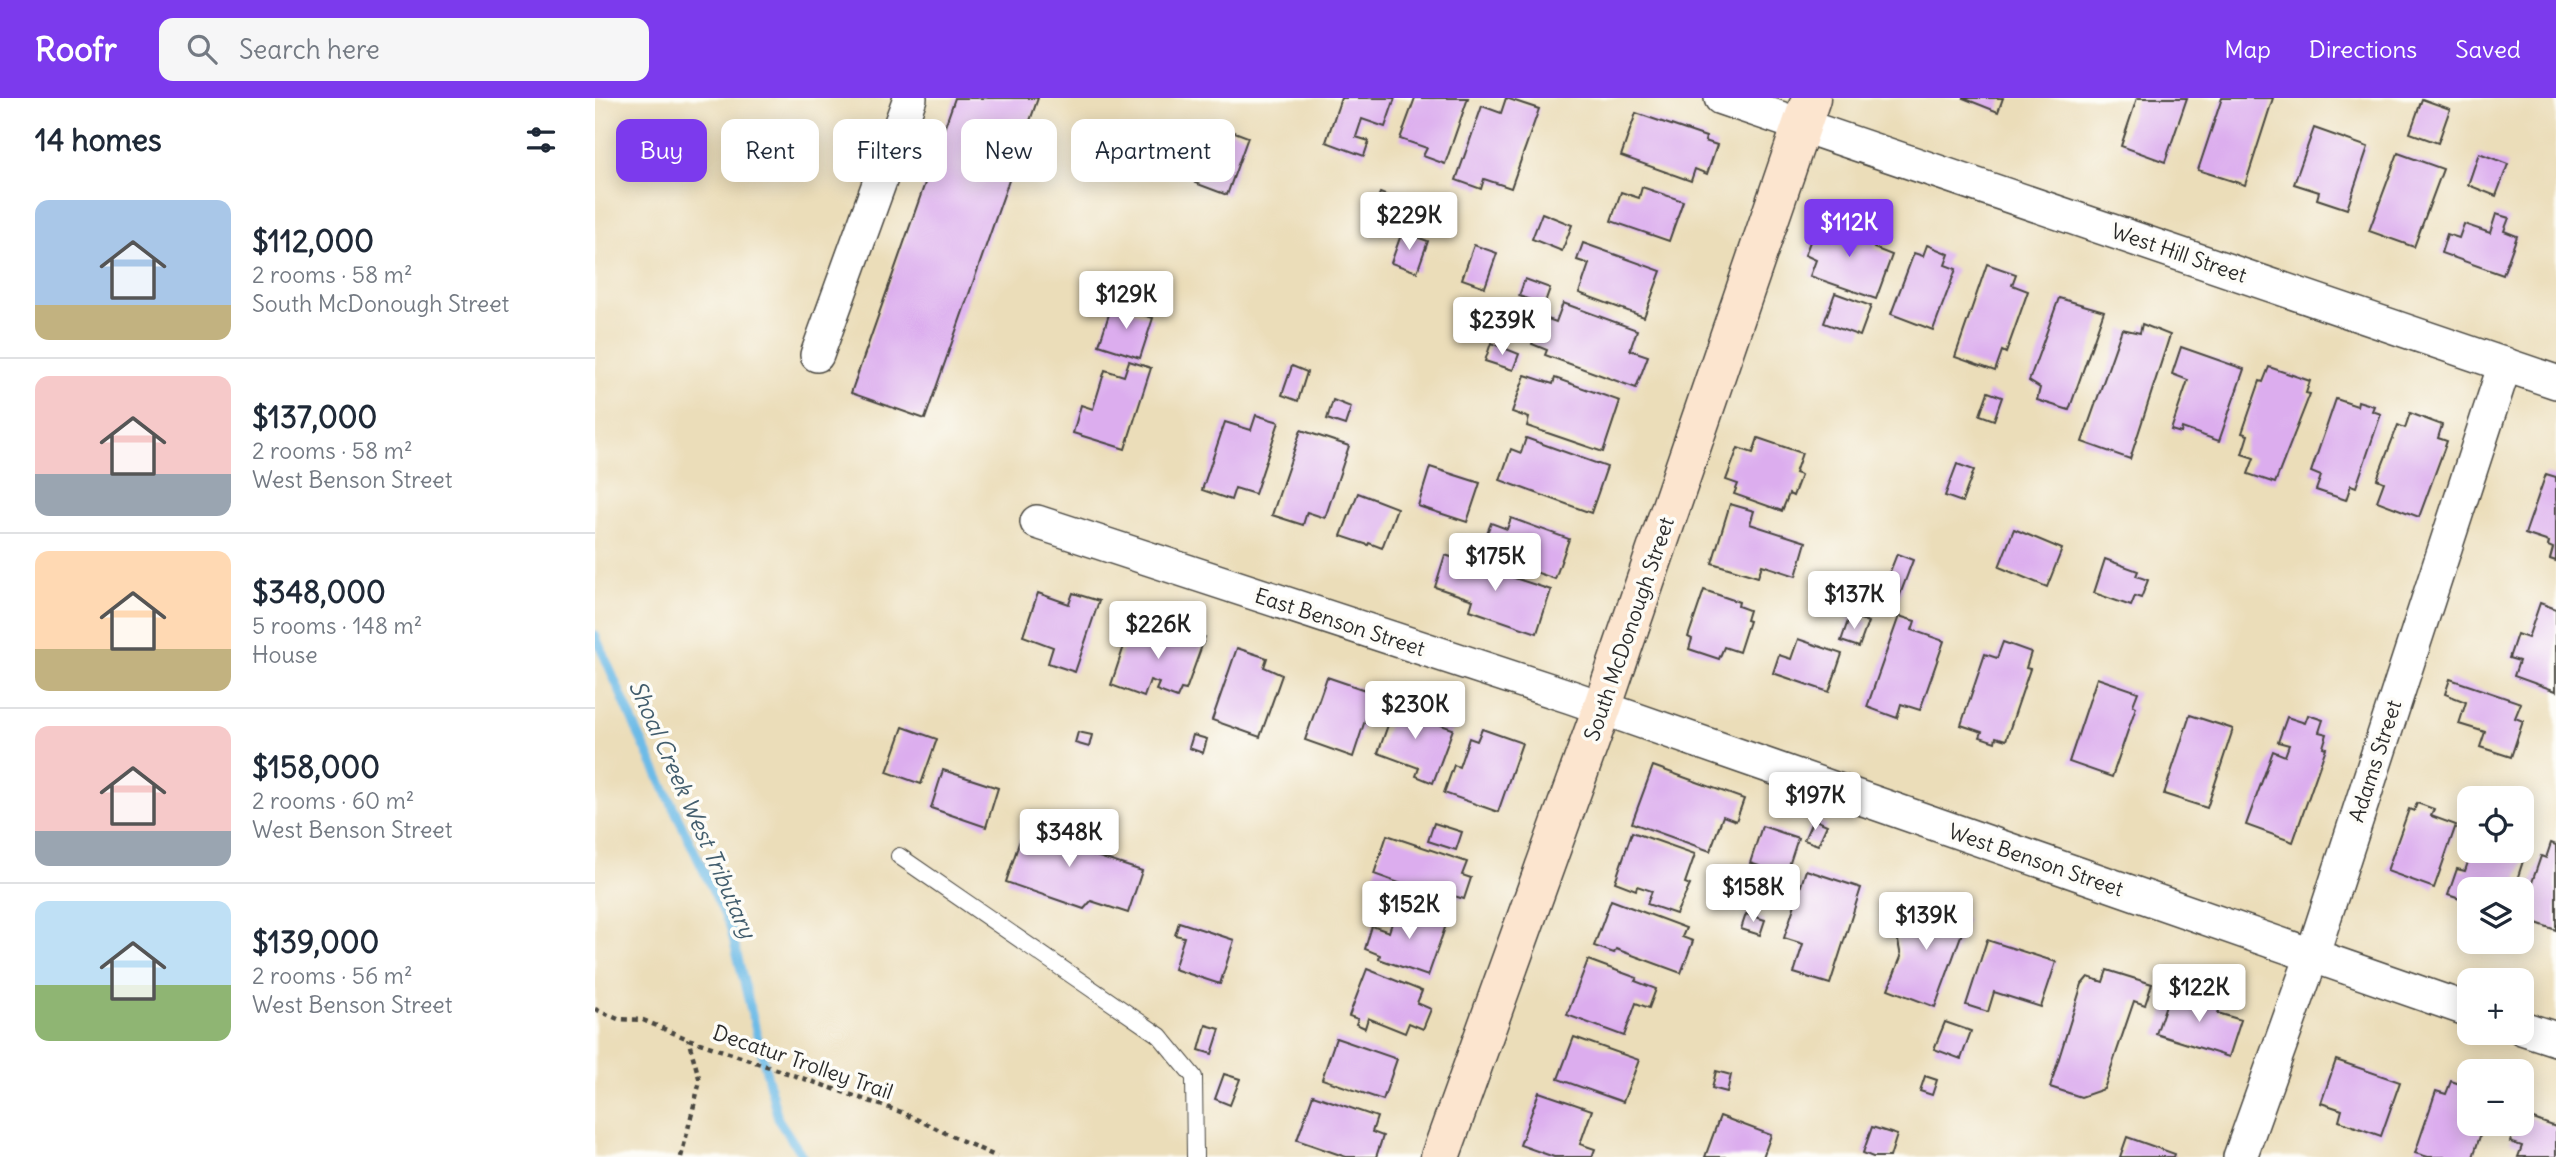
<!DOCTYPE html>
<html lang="en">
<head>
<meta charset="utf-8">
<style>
  body { margin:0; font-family:Delius,sans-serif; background:#f6f6f7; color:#1f2937; height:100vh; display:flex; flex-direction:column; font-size:26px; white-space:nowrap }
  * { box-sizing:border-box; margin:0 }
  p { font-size:23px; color:#747a83 }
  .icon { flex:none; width:38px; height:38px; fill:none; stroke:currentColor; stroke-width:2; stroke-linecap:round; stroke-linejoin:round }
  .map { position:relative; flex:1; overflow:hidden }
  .panel { display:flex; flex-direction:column; background:#fff; width:595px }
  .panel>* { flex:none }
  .guide { position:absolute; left:21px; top:21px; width:665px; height:63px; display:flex; gap:14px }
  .controls { position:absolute; left:1862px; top:688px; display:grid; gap:14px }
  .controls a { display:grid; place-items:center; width:77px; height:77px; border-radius:14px; background:#fff; box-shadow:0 4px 18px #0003; font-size:35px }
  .price { position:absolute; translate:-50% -60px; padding:0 16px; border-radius:7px; background:#fff; color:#222; font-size:23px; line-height:46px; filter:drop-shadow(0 2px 4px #0008) }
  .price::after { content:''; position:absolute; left:50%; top:42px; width:21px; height:16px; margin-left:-10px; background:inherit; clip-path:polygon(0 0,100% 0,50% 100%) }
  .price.active { background:#7c3aed; color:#fff }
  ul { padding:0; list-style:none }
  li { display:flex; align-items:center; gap:21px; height:175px; padding:0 35px }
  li+li { border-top:2px solid #e0e1e3 }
  li span { display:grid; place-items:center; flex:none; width:196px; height:140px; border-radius:14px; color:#555 }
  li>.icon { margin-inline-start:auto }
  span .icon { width:84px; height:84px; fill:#fffc; stroke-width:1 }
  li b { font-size:30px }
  h2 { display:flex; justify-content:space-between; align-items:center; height:84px; padding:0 35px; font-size:30px }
  .pill { padding:0 24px; border-radius:14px; background:#fff; box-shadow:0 4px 18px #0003; font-size:24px; line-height:63px }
  .pill.active { background:#7c3aed; color:#fff }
  header { display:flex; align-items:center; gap:42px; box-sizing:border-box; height:98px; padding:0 35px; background:#7c3aed; color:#fff }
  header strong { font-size:33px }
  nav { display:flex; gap:38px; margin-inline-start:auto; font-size:24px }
  .search { width:490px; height:63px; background:#f6f6f7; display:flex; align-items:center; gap:18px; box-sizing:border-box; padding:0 24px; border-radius:14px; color:#747a83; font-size:26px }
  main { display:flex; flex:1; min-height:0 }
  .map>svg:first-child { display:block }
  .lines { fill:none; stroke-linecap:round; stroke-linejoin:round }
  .stream { stroke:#6dbbe7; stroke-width:9 }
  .building { fill:#dcadee }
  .lane-casing { stroke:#484640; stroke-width:18 }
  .street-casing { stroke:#484640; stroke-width:36 }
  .secondary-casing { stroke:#484640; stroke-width:41 }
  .path { stroke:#484640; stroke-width:4.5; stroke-dasharray:5 5; stroke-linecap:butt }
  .lane { stroke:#fff; stroke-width:16 }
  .street { stroke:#fff; stroke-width:33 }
  .secondary { stroke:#fce5cf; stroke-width:38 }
  .labels { text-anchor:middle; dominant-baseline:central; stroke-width:7; stroke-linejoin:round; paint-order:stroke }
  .street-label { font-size:21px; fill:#2b2b2b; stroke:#fdfcf7 }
  .water-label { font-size:23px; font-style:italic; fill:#425d6d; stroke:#fdfcf7 }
</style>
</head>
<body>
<header>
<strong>Roofr</strong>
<div class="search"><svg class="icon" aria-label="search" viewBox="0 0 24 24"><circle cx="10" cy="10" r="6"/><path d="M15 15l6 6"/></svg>Search here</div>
<nav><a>Map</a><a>Directions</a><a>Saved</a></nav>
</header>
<main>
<section class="panel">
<h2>14 homes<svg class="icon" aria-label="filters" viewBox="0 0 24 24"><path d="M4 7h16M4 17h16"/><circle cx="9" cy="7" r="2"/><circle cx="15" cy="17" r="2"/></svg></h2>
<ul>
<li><span style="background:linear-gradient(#a9c7e8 75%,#c2b280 0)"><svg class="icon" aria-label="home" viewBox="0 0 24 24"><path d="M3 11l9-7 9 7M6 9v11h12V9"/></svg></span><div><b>$112,000</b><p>2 rooms · 58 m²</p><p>South McDonough Street</p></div></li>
<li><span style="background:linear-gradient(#f6c9c9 70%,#9aa5b1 0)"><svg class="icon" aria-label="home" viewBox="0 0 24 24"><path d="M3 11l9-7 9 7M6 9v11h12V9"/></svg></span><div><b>$137,000</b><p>2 rooms · 58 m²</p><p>West Benson Street</p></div></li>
<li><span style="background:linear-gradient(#ffd9b3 70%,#c2b280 0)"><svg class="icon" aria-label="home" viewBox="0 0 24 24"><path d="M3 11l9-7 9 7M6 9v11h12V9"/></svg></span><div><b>$348,000</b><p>5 rooms · 148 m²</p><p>House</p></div></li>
<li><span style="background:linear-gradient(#f6c9c9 75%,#9aa5b1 0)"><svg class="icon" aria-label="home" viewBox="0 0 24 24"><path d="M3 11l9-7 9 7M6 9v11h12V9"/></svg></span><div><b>$158,000</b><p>2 rooms · 60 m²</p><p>West Benson Street</p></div></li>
<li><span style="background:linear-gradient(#bfe0f5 60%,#8fb573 0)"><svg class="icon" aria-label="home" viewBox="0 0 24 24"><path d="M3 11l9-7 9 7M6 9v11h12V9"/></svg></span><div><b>$139,000</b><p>2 rooms · 56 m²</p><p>West Benson Street</p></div></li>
</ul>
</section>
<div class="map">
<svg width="1961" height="1059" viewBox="0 0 1961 1059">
  <rect width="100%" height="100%" fill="#fdfcf7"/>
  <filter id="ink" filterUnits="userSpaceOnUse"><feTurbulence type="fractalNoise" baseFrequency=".0143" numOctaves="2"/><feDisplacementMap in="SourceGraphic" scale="14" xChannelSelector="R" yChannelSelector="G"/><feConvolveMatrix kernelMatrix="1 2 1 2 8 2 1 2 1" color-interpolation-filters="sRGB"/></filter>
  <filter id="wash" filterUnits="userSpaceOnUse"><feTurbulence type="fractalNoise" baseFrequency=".00686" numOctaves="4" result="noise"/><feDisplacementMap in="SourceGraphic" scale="28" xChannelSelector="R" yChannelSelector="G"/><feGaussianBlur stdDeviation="1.57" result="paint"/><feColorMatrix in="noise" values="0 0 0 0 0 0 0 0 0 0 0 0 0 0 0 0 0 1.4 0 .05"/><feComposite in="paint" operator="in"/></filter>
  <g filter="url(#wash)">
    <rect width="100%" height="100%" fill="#ebddb9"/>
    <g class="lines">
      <path class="stream" d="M0,537L42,633L135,828L183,1021L208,1059"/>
    </g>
    <g id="blocks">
      <g class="building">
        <path d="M360,0H443L330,321L256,295Z"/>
        <path d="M746,0H800L790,29L767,21L761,39L774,43L769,58L731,44Z"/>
        <path d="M820,0H873L850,66L828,58L832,50L805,41Z"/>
        <path d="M911,0L944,11L916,90L889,81L886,91L861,82L887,8L906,15Z"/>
        <path d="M1368,0H1408L1403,14Z"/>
        <path d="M1542,0H1592L1570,64L1526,48Z"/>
        <path d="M1627,0H1678L1650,87L1603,72Z"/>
        <path d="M1827,1L1855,11L1843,45L1815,35Z"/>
        <path d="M1041,15L1111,39L1110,43L1122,47L1112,76L1100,71L1096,83L1026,58Z"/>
        <path d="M621,27L653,39L632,97L600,85Z"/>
        <path d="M1719,30L1773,49L1752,111L1722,101L1724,94L1699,86Z"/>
        <path d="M1803,55L1848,71L1819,149L1774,133Z"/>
        <path d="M1884,55L1913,66L1901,98L1873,87Z"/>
        <path d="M1047,89L1088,103L1074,143L1016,123L1026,94L1044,100Z"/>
        <path d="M785,95L812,106L803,129L776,117Z"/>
        <path d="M947,115L977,127L967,153L937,141Z"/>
        <path d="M1901,116L1914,120L1909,133L1922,138L1908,177L1846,155L1852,136L1864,140L1869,126L1895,135Z"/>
        <path d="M1236,120L1284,137L1279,150L1297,157L1281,201L1215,178L1221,162L1210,157L1219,133L1230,137Z"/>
        <path d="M807,134L833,143L822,174L796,165Z"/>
        <path d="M988,145L1066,173L1049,219L984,195L994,166L982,162Z"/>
        <path d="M879,147L902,155L890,189L867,181Z"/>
        <path d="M1332,147L1354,156L1350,167L1361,171L1338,232L1296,216L1319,155L1328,158Z"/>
        <path d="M1392,166L1421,176L1417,187L1433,193L1411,255L1407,253L1400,273L1360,259Z"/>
        <path d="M930,181L955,190L949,207L924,198Z"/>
        <path d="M1240,195L1276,208L1265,238L1229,225Z"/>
        <path d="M1464,200L1509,213L1474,312L1442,302L1445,290L1434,283Z"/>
        <path d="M968,205L1042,232L1035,252L1053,258L1041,290L950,257L952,252L937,246L944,228L950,230L953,221L961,224Z"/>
        <path d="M517,207L558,220L545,260L504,247Z"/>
        <path d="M1547,226L1575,237L1535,361L1487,344L1527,231L1545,235Z"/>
        <path d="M896,245L924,256L918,272L890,263Z"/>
        <path d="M1586,249L1649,271L1624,343L1587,330L1586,335L1576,332L1593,282L1577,276Z"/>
        <path d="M534,263L556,270L530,351L478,335L486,307L498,311L510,272L529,278Z"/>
        <path d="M697,268L712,274L703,303L687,297Z"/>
        <path d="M1674,269L1715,283L1711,295L1715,296L1680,385L1653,376L1659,360L1647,356L1653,337L1647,335L1665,283L1668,284Z"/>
        <path d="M930,277L958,286L960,280L1025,303L1008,354L932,328L934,320L917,314Z"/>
        <path d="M1393,294L1407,299L1399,322L1385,317Z"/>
        <path d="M1741,301L1762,308L1763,303L1779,308L1777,313L1786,316L1761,389L1756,387L1751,402L1721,392L1726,378L1716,374Z"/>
        <path d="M738,302L756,309L750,327L732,321Z"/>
        <path d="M1815,315L1847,327L1843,340L1852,343L1824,419L1782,403L1789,384L1782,381L1803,327L1810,330Z"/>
        <path d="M661,317L684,324L660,396L640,390L636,402L607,392L630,324L656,332Z"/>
        <path d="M706,332L754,348L730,420L712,414L708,427L677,417Z"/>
        <path d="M931,340L1012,369L996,415L905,382L916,351L926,355Z"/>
        <path d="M1163,340L1207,355L1200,375L1206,377L1198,398L1194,396L1187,413L1139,396L1143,386L1131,382L1143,350L1158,355Z"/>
        <path d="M1362,366L1379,372L1367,404L1350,398Z"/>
        <path d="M835,369L885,385L872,424L823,408Z"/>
        <path d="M1951,376L1961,379V463L1955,461L1958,450L1953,448L1954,444L1930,436Z"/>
        <path d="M763,395L802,410L787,450L774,445L773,447L746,438Z"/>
        <path d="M1135,406L1159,413L1155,426L1211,444L1201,478L1167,467L1163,479L1117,465Z"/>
        <path d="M916,420L974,441L960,481L895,458L886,450L896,425L912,431Z"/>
        <path d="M1419,431L1467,451L1452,489L1404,469Z"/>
        <path d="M1302,456L1318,462L1300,510L1283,504Z"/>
        <path d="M850,457L956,492L942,535L875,512L878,502L840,489Z"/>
        <path d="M1510,461L1543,473L1541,478L1553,482L1546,500L1540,498L1536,508L1499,495Z"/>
        <path d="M1109,492L1144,504L1143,508L1154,512L1151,522L1154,523L1144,554L1129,549L1124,561L1094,551L1097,541L1093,539Z"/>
        <path d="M443,495L474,506L478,495L504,503L480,574L453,565L458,549L428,538Z"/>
        <path d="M1945,505L1961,511V593L1919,578L1924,563L1914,560L1922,536L1933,540Z"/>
        <path d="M1255,517L1273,524L1264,549L1246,543Z"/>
        <path d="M1304,518L1320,523L1317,532L1349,543L1325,612L1306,606L1302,620L1272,609Z"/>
        <path d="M576,526L610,539L591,592L586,591L582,600L561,592L564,585L555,582L549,599L516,587L534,533L548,537L551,529L572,537Z"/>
        <path d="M1203,541L1247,556L1234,594L1178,575L1184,557L1196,561Z"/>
        <path d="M1408,544L1436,554L1431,570L1435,571L1411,642L1401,639L1400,644L1385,639L1387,634L1366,627L1390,556L1402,560Z"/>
        <path d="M642,550L672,560L669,569L687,577L665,639L617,622Z"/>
        <path d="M732,579L779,595L758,659L710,642Z"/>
        <path d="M1502,580L1543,594L1538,607L1541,609L1517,679L1474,664Z"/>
        <path d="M1855,581L1926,605L1920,620L1928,623L1916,659L1885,649L1890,634L1864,626L1871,604L1850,596Z"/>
        <path d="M802,602L828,612L825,620L858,631L838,685L821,678L824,670L783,655Z"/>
        <path d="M1595,617L1638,631L1612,710L1569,696Z"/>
        <path d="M1713,617L1728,622L1724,634L1732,636L1728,649L1731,650L1698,744L1651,727L1678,653L1690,658L1694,647L1683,644L1692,619L1710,625Z"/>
        <path d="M308,629L342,641L326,686L292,674Z"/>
        <path d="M887,631L927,645L903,714L849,695L859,667L864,669L874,640L882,643Z"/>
        <path d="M483,634L497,637L494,649L480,645Z"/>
        <path d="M598,637L612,641L608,655L594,650Z"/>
        <path d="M1058,668L1149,701L1141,723L1128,718L1115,753L1037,725Z"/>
        <path d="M348,672L403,690L391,729L336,710Z"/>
        <path d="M1822,705L1839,711L1836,718L1861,727L1839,790L1792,773L1814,711L1819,713Z"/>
        <path d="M434,715L486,733L480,751L547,773L533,815L496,803L489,811L411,784Z"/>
        <path d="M1218,721L1232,727L1223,747L1209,742Z"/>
        <path d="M839,725L867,734L861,752L833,743Z"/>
        <path d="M1167,728L1203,740L1191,777L1155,765Z"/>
        <path d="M1037,734L1100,756L1090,785L1095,787L1081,816L1052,806L1057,793L1042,788L1041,792L1020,784Z"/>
        <path d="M792,737L872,764L867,777L876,780L869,801L859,798L855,810L829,801L830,797L806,789L807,786L779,776Z"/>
        <path d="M1956,745L1961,747V832L1927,820V814L1946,758L1951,760Z"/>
        <path d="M1877,752H1899L1928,763L1919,791H1874V804L1853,797L1862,771L1870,773Z"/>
        <path d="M1211,772L1266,790L1235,886L1199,875L1208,846L1189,840Z"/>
        <path d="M1016,802L1091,830L1087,839L1098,843L1086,875L1021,851L1019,855L999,848Z"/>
        <path d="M1318,802L1372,821L1340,909L1293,891L1306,859L1303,843Z"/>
        <path d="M803,807L852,824L833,878L784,861L785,857L770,851L777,828L794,834Z"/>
        <path d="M1151,816L1170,822L1165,837L1146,831Z"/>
        <path d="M584,824L639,842L625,886L579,871L589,839L580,837Z"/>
        <path d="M1392,842L1461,864L1446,909L1399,894L1393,914L1371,907Z"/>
        <path d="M993,862L1042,880L1040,883L1061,891L1054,910L1041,905L1029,938L972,917Z"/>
        <path d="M772,871L827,893L822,905L836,911L828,931L814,925L810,935L773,920L770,930L761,926L763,921L754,918Z"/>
        <path d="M1512,872L1557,886L1550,907L1539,903L1509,991L1486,999L1455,989L1487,886L1493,879L1508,884Z"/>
        <path d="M1600,895L1628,903L1623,915L1646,922L1634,959L1561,936L1574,898L1597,905Z"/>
        <path d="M1350,924L1376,933L1366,961L1339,951Z"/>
        <path d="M611,927L625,931L617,956L604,952Z"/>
        <path d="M979,939L1044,962L1028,1004L963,981Z"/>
        <path d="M741,940L802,961L788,1002L727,981Z"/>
        <path d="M1741,962L1805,984L1786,1038L1744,1023L1747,1012L1726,1005Z"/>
        <path d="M1121,973L1136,977L1132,994L1117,990Z"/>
        <path d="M629,976L645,981L635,1007L620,1001Z"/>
        <path d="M1330,978L1342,982L1337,997L1325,993Z"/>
        <path d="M1856,983L1874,989V1026H1889L1878,1059H1833L1820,1055L1841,993L1851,996Z"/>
        <path d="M944,994L997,1012L985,1046L1000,1051L997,1059H959L925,1047Z"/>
        <path d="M718,997L782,1019L777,1034L788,1038L781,1059H751L702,1042Z"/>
        <path d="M1927,1017L1961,1029V1059H1923L1927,1048L1915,1044L1922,1026H1927Z"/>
        <path d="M1125,1018L1176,1037L1168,1059H1110Z"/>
        <path d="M1277,1029L1302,1037L1295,1059H1278L1268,1055Z"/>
        <path d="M1532,1039L1580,1056L1579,1059H1525Z"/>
      </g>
    </g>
  </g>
  <g filter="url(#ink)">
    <use href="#blocks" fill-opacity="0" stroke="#484640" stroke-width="2"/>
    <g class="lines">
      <defs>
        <path id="lane" d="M304,758L565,938L599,979L600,1059"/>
        <g id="street">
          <path d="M1126,0L1961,284"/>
          <path d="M222,257L315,0"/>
          <path d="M442,424L976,599L1874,912"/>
          <path d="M1927,930L1961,941"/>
          <path d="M1645,1059L1717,858L1910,266"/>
        </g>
        <path id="secondary" d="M845,1059L1007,610L1216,0"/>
      </defs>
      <use href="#lane" class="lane-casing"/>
      <use href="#street" class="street-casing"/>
      <use href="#secondary" class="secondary-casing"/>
      <g class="path">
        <path d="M0,911L23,921L48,922L93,941L306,1014L402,1059"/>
        <path d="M86,1059L105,983L93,941"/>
      </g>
      <use href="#lane" class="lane"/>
      <use href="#street" class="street"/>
      <use href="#secondary" class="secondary"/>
    </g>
  </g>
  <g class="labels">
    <g class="street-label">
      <text transform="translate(1584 155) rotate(19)">West Hill Street</text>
      <text transform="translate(745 524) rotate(18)">East Benson Street</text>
      <text transform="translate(1034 531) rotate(-71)">South McDonough Street</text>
      <text transform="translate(1780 663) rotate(-72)">Adams Street</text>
      <text transform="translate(1441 762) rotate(19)">West Benson Street</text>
      <text transform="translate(208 964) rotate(19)">Decatur Trolley Trail</text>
    </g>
    <g class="water-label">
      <text transform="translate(98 711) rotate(66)">Shoal Creek West Tributary</text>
    </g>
  </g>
</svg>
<div class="controls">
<a><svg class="icon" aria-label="locate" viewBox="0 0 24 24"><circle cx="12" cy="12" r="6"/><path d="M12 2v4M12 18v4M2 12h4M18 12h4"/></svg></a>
<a><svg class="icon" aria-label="layers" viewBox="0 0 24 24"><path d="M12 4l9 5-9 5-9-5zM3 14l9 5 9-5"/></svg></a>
<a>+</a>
<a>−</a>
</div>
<b class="price" style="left:814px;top:154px">$229K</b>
<b class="price active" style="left:1254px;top:161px">$112K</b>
<b class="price" style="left:531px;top:233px">$129K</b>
<b class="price" style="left:907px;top:259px">$239K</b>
<b class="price" style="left:900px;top:495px">$175K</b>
<b class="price" style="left:1259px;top:533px">$137K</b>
<b class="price" style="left:563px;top:563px">$226K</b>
<b class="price" style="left:820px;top:643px">$230K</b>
<b class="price" style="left:1220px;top:734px">$197K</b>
<b class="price" style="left:474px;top:771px">$348K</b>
<b class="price" style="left:1158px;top:826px">$158K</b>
<b class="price" style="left:814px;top:843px">$152K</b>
<b class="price" style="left:1331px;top:854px">$139K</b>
<b class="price" style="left:1604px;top:926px">$122K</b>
<div class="guide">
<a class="pill active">Buy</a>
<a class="pill">Rent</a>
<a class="pill">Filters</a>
<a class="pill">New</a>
<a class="pill">Apartment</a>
</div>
</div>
</main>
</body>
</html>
